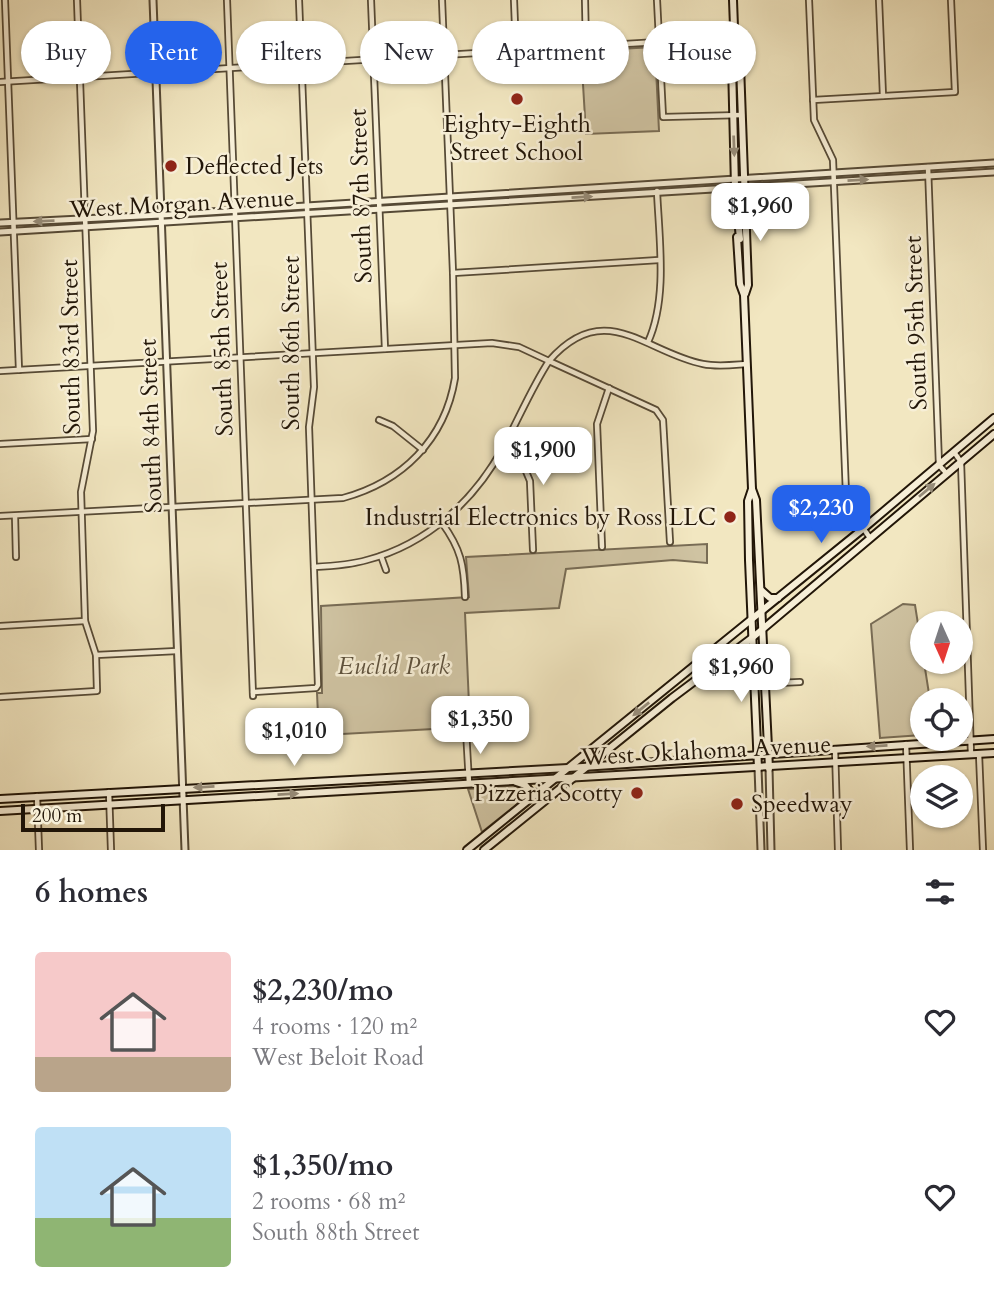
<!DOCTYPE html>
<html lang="en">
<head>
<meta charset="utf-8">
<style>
  body { margin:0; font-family:Cardo,serif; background:#f7f7f7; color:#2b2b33; height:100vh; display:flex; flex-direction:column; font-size:26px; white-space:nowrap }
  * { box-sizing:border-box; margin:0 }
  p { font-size:23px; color:#7c7c81 }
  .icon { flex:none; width:38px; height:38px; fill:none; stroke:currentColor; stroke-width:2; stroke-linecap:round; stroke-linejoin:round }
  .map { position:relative; height:850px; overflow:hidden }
  .side { display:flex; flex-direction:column; background:#fff; flex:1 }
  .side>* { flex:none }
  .hud { position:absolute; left:21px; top:21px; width:952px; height:63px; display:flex; gap:14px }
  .needle { width:46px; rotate:177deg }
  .fabs { position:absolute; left:910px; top:611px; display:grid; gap:14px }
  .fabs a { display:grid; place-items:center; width:63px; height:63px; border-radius:50%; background:#fff; box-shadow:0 2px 5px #0004; font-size:35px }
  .scale { position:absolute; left:21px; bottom:18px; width:144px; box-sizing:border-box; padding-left:7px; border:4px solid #221608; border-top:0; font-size:19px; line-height:24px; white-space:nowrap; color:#221608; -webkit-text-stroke:5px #f7efd7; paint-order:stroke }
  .price { position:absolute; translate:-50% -60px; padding:0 16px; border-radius:14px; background:#fff; color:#222; font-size:23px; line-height:46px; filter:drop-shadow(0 2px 4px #0008) }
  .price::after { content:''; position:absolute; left:50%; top:42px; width:21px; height:16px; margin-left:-10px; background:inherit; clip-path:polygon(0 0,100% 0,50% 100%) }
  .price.selected { background:#2563eb; color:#fff }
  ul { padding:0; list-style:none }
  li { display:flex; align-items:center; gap:21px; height:175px; padding:0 35px }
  li span { display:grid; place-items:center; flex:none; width:196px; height:140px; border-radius:7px; color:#555 }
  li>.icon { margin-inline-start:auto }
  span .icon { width:84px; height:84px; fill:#fffc; stroke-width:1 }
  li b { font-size:30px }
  h2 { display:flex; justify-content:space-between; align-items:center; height:84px; padding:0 35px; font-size:30px }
  .pill { padding:0 24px; border-radius:32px; background:#fff; box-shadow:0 2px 5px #0004; font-size:24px; line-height:63px }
  .pill.selected { background:#2563eb; color:#fff }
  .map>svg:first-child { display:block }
  .green { fill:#cfc3a2; stroke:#786c55; stroke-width:2 }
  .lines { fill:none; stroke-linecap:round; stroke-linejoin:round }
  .minor-casing { stroke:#564a36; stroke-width:8 }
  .tertiary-casing { stroke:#564a36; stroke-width:9 }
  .secondary-casing { stroke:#221608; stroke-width:10 }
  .minor { stroke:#f7efd7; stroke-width:4.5 }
  .tertiary { stroke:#f7efd7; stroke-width:5 }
  .secondary { stroke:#f7efd7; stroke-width:6 }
  .oneway { fill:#978d7a }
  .poi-dot { fill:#8f2418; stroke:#f7efd7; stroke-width:2.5 }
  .labels { text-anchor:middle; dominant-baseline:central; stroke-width:5; stroke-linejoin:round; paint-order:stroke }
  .poi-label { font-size:24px; fill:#221608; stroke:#f7efd7; text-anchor:start }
  .street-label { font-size:24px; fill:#221608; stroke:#f7efd7 }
  .park-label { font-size:24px; font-style:italic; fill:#5f533e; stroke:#f7efd7 }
</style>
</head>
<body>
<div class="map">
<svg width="994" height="850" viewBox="0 0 994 850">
  <rect width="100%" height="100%" fill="#f2e7c1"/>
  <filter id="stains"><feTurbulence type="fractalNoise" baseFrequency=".00286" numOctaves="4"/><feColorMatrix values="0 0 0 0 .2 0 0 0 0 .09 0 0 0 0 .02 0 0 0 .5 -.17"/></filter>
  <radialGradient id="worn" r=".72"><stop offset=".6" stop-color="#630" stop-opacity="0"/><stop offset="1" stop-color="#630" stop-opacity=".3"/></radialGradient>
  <g class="green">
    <path d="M655,47L659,131L586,134L581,51Z"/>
    <path d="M707,544V563L673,560L566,569L559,608L465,613L470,727L324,735L322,715H318L317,693H322L321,606L469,597L466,557Z"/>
    <path d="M903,604L915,605L930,700H922V735L880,738L871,624Z"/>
    <path d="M520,786L525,789V798L482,832L468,789Z"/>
  </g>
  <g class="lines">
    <defs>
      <g id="minor">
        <path d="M5,0L19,370"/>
        <path d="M227,0L253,696"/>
        <path d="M371,0L385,349"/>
        <path d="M514,0L516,51"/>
        <path d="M585,0L586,46"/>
        <path d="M657,0L663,117L742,115"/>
        <path d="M809,0L814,120L833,160L846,494L850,509L870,538"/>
        <path d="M879,0L883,96"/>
        <path d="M0,82L658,42"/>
        <path d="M813,100L955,92L951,0"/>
        <path d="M928,167L939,465L947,474"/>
        <path d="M453,273L659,260"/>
        <path d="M648,342C668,298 659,238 657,191"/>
        <path d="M0,371L492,343L519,347L549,361C605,297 646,353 703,364C717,367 732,365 747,364"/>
        <path d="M379,420L393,426L423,450"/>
        <path d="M0,444L92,439"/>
        <path d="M504,447L522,462L530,481L533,550"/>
        <path d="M954,452L961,462L971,754"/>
        <path d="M0,516L343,498C402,482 445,440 455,378L453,273L442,0"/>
        <path d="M15,516L16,557"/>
        <path d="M442,523C461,549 464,565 465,597"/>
        <path d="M602,547L597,424L609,388"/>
        <path d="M381,556L386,570"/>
        <path d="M314,567C332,566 350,565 367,560C428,544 475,500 504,446C519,418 532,387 549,361L656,410L663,420L670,542"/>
        <path d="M0,626L85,621"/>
        <path d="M96,655L177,651"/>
        <path d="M754,684L800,682"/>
        <path d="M253,692L316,688L318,685L309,427L314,387L299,0"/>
        <path d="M0,697L97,691L96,655L85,621L81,492L93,431L77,0"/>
        <path d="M466,730L469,783"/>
        <path d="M906,744L910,850"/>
        <path d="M835,749L838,850"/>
        <path d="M979,754L983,850"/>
        <path d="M109,792L111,850"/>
        <path d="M37,796L39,850"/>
      </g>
      <g id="tertiary">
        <path d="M153,0L185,850"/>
        <path d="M0,223L161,215L994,163"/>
        <path d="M0,232L994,172"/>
        <path d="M758,768L761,850"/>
        <path d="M769,768L771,850"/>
      </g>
      <g id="secondary">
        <path d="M733,0L735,54L740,65L748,285L745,294"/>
        <path d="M735,54L732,64L735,187L740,239L737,237L740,284L744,295L752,489L756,500L769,768"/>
        <path d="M752,489L748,501L749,560L758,768"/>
        <path d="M761,590L770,598H778"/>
        <path d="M516,782L525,785L530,791L528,798"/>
        <path d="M0,799L568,768L994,739"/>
        <path d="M0,811L994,753"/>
        <path d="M467,850L864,528L994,418"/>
        <path d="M484,850L672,698L752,638L994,434"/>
      </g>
    </defs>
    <use href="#minor" class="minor-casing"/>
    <use href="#tertiary" class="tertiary-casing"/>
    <use href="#secondary" class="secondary-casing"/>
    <use href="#minor" class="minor"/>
    <use href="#tertiary" class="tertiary"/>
    <use href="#secondary" class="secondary"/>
  </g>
  <defs><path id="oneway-solid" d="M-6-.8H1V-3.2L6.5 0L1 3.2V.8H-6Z" transform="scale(1.75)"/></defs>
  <g class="oneway">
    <use href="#oneway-solid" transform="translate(734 146) rotate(88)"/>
    <use href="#oneway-solid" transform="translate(858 180) rotate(-3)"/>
    <use href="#oneway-solid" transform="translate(582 197) rotate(-3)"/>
    <use href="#oneway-solid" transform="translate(44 221) rotate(178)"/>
    <use href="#oneway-solid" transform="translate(927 490) rotate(-40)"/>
    <use href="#oneway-solid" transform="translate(641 709) rotate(141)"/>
    <use href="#oneway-solid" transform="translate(877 746) rotate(177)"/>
    <use href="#oneway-solid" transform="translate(204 787) rotate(177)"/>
    <use href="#oneway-solid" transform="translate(288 794) rotate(-3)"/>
  </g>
  <g class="poi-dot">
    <circle cx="517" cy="99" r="7"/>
    <circle cx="171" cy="166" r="7"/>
    <circle cx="730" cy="517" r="7"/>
    <circle cx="637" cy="793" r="7"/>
    <circle cx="737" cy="804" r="7"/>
  </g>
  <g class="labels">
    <g class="poi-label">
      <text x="517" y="124" text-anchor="middle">Eighty-Eighth<tspan x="517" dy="28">Street School</tspan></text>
      <text x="185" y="166">Deflected Jets</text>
      <text x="716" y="517" text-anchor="end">Industrial Electronics by Ross LLC</text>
      <text x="623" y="793" text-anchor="end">Pizzeria Scotty</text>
      <text x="751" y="804">Speedway</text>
    </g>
    <g class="street-label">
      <text transform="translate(361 196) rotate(-92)">South 87th Street</text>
      <text transform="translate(182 204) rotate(-3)">West Morgan Avenue</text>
      <text transform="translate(916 323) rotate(-92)">South 95th Street</text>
      <text transform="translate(291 343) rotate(-90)">South 86th Street</text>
      <text transform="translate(71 347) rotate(-91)">South 83rd Street</text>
      <text transform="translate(222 349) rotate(-92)">South 85th Street</text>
      <text transform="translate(151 426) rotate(-92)">South 84th Street</text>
      <text transform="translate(706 751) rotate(-3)">West Oklahoma Avenue</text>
    </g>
    <g class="park-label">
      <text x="394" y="666">Euclid Park</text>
    </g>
  </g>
  <rect width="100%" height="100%" filter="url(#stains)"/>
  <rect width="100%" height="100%" fill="url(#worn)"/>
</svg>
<div class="fabs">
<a><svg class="needle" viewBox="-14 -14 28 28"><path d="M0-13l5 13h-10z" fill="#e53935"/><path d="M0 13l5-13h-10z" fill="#7c7c81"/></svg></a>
<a><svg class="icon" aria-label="locate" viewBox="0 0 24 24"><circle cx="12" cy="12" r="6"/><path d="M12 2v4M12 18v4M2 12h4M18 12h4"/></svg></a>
<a><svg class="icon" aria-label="layers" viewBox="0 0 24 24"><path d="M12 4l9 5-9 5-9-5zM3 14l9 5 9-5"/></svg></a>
</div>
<div class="scale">200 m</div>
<b class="price" style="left:760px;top:243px">$1,960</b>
<b class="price" style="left:543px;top:487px">$1,900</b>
<b class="price selected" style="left:821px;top:545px">$2,230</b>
<b class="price" style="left:741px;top:704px">$1,960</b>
<b class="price" style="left:480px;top:756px">$1,350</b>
<b class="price" style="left:294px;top:768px">$1,010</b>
<div class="hud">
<a class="pill">Buy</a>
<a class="pill selected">Rent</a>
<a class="pill">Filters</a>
<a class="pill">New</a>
<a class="pill">Apartment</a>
<a class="pill">House</a>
</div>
</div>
<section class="side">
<h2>6 homes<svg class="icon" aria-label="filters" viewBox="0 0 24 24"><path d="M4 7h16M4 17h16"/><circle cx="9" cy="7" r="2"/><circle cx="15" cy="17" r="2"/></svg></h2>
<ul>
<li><span style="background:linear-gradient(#f6c9c9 75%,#b9a48a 0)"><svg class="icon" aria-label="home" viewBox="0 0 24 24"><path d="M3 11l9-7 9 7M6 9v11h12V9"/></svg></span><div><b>$2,230/mo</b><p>4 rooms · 120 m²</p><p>West Beloit Road</p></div><svg class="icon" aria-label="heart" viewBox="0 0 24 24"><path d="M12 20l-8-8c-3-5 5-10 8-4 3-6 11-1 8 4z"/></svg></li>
<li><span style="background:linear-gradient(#bfe0f5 65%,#8fb573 0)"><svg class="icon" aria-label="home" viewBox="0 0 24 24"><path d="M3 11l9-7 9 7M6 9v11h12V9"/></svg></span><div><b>$1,350/mo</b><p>2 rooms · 68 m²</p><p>South 88th Street</p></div><svg class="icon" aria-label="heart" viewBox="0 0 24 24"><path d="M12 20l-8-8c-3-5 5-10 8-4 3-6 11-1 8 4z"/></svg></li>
</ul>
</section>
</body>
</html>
